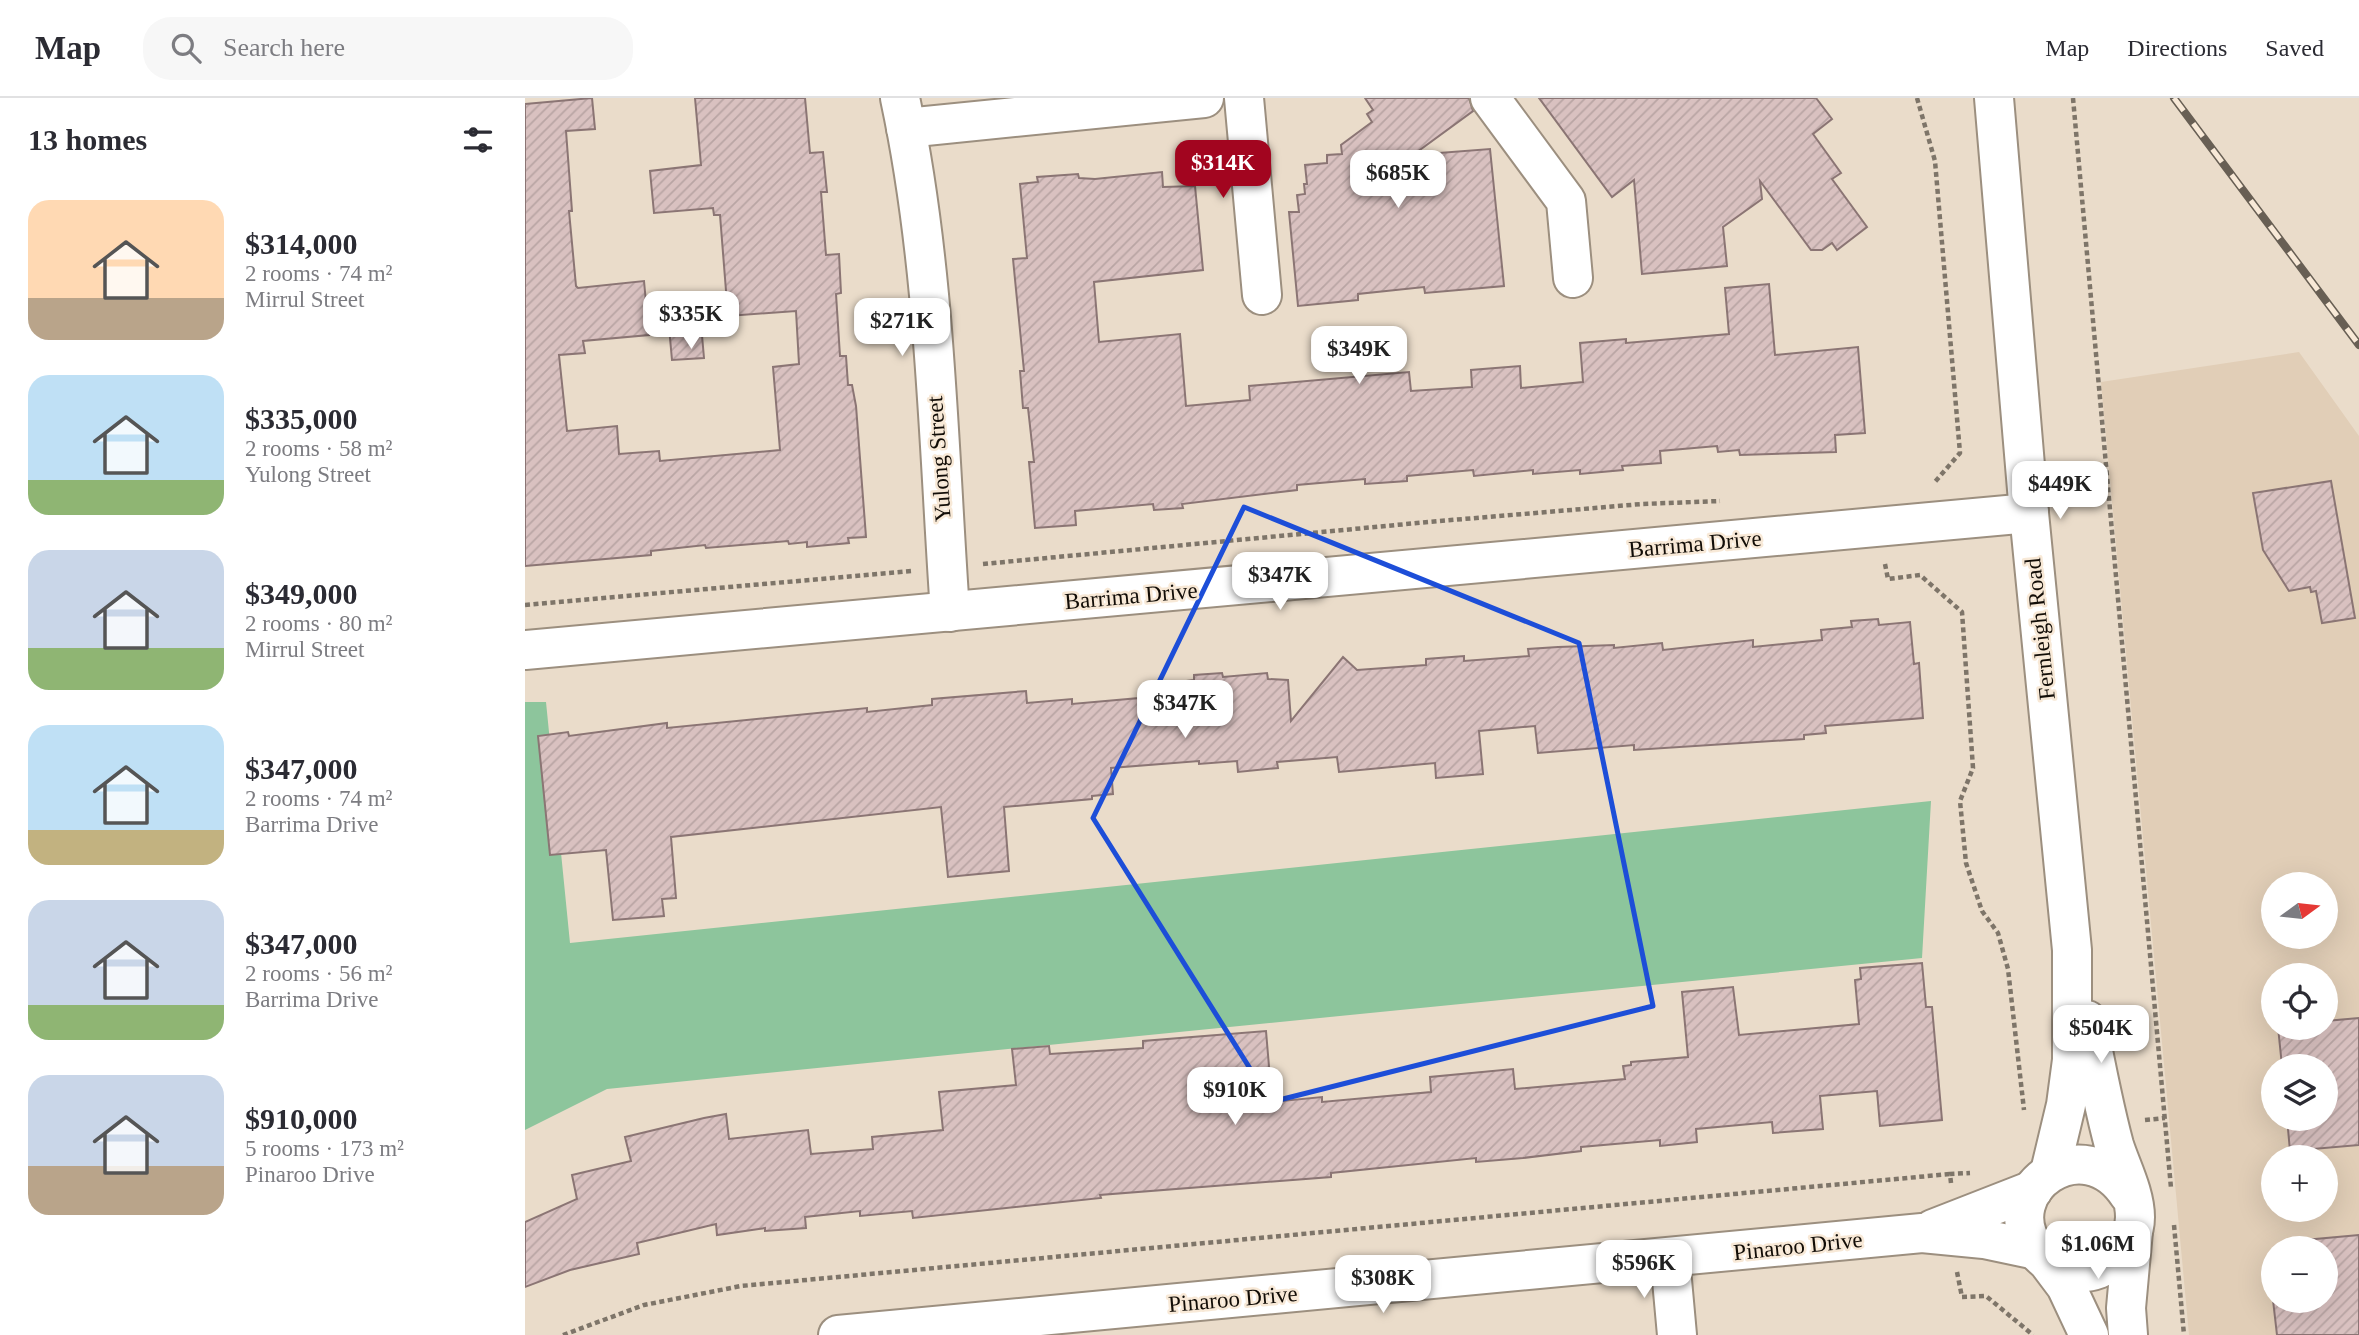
<!DOCTYPE html>
<html lang="en">
<head>
<meta charset="utf-8">
<style>
  body { margin:0; font-family:Georgia,serif; background:#f7f7f7; color:#2b2b33; height:100vh; display:flex; flex-direction:column; font-size:26px; white-space:nowrap }
  * { box-sizing:border-box; margin:0 }
  p { font-size:23px; color:#7c7c81 }
  .icon { flex:none; width:38px; height:38px; fill:none; stroke:currentColor; stroke-width:2; stroke-linecap:round; stroke-linejoin:round }
  .map { position:relative; flex:1; overflow:hidden }
  .details { display:flex; flex-direction:column; background:#fff; width:525px }
  .details>* { flex:none }
  .needle { width:46px; rotate:75deg }
  .buttons { position:absolute; left:1736px; top:774px; display:grid; gap:14px }
  .buttons a { display:grid; place-items:center; width:77px; height:77px; border-radius:50%; background:#fff; box-shadow:0 7px 28px #0002; font-size:35px }
  .price { position:absolute; translate:-50% -60px; padding:0 16px; border-radius:14px; background:#fff; color:#222; font-size:23px; line-height:46px; filter:drop-shadow(0 2px 4px #0008) }
  .price::after { content:''; position:absolute; left:50%; top:42px; width:21px; height:16px; margin-left:-10px; background:inherit; clip-path:polygon(0 0,100% 0,50% 100%) }
  .price.selected { background:#a2051f; color:#fff }
  ul { padding:0; list-style:none }
  li { display:flex; align-items:center; gap:21px; height:175px; padding:0 28px }
  li span { display:grid; place-items:center; flex:none; width:196px; height:140px; border-radius:21px; color:#555 }
  li>.icon { margin-inline-start:auto }
  span .icon { width:84px; height:84px; fill:#fffc; stroke-width:1 }
  li b { font-size:30px }
  h2 { display:flex; justify-content:space-between; align-items:center; height:84px; padding:0 28px; font-size:30px }
  header { display:flex; align-items:center; gap:42px; box-sizing:border-box; height:98px; padding:0 35px; background:#fff; border-bottom:2px solid #e1e1e2 }
  header strong { font-size:33px }
  nav { display:flex; gap:38px; margin-inline-start:auto; font-size:24px }
  .search { width:490px; height:63px; background:#f7f7f7; display:flex; align-items:center; gap:18px; box-sizing:border-box; padding:0 24px; border-radius:28px; color:#7c7c81; font-size:26px }
  main { display:flex; flex:1; min-height:0 }
  .map>svg:first-child { display:block }
  .built { fill:#e1ceb7; fill-rule:evenodd }
  .park { fill:#8dc59c }
  .building { fill:url(#building-hatch); stroke:#8b7574; stroke-width:2 }
  .lines { fill:none; stroke-linecap:round; stroke-linejoin:round }
  .minor-casing { stroke:#9c8f7f; stroke-width:42 }
  .path { stroke:#7e7569; stroke-width:4.5; stroke-dasharray:5 3.5; stroke-linecap:butt }
  .minor { stroke:#fff; stroke-width:38 }
  .rail-casing { stroke:#685f54; stroke-width:8 }
  .rail { stroke:#f8e9d7; stroke-width:5; stroke-dasharray:16; stroke-linecap:butt }
  .marked { fill:none; stroke:#1d4ed8; stroke-width:5; stroke-linejoin:round }
  .labels { text-anchor:middle; dominant-baseline:central; stroke-width:5; stroke-linejoin:round; paint-order:stroke }
  .street-label { font-size:23px; fill:#120d07; stroke:#f8e9d7 }
</style>
</head>
<body>
<header>
<strong>Map</strong>
<div class="search"><svg class="icon" aria-label="search" viewBox="0 0 24 24"><circle cx="10" cy="10" r="6"/><path d="M15 15l6 6"/></svg>Search here</div>
<nav><a>Map</a><a>Directions</a><a>Saved</a></nav>
</header>
<main>
<section class="details">
<h2>13 homes<svg class="icon" aria-label="filters" viewBox="0 0 24 24"><path d="M4 7h16M4 17h16"/><circle cx="9" cy="7" r="2"/><circle cx="15" cy="17" r="2"/></svg></h2>
<ul>
<li><span style="background:linear-gradient(#ffd9b3 70%,#b9a48a 0)"><svg class="icon" aria-label="home" viewBox="0 0 24 24"><path d="M3 11l9-7 9 7M6 9v11h12V9"/></svg></span><div><b>$314,000</b><p>2 rooms · 74 m²</p><p>Mirrul Street</p></div></li>
<li><span style="background:linear-gradient(#bfe0f5 75%,#8fb573 0)"><svg class="icon" aria-label="home" viewBox="0 0 24 24"><path d="M3 11l9-7 9 7M6 9v11h12V9"/></svg></span><div><b>$335,000</b><p>2 rooms · 58 m²</p><p>Yulong Street</p></div></li>
<li><span style="background:linear-gradient(#c9d6e8 70%,#8fb573 0)"><svg class="icon" aria-label="home" viewBox="0 0 24 24"><path d="M3 11l9-7 9 7M6 9v11h12V9"/></svg></span><div><b>$349,000</b><p>2 rooms · 80 m²</p><p>Mirrul Street</p></div></li>
<li><span style="background:linear-gradient(#bfe0f5 75%,#c2b280 0)"><svg class="icon" aria-label="home" viewBox="0 0 24 24"><path d="M3 11l9-7 9 7M6 9v11h12V9"/></svg></span><div><b>$347,000</b><p>2 rooms · 74 m²</p><p>Barrima Drive</p></div></li>
<li><span style="background:linear-gradient(#c9d6e8 75%,#8fb573 0)"><svg class="icon" aria-label="home" viewBox="0 0 24 24"><path d="M3 11l9-7 9 7M6 9v11h12V9"/></svg></span><div><b>$347,000</b><p>2 rooms · 56 m²</p><p>Barrima Drive</p></div></li>
<li><span style="background:linear-gradient(#c9d6e8 65%,#b9a48a 0)"><svg class="icon" aria-label="home" viewBox="0 0 24 24"><path d="M3 11l9-7 9 7M6 9v11h12V9"/></svg></span><div><b>$910,000</b><p>5 rooms · 173 m²</p><p>Pinaroo Drive</p></div></li>
</ul>
</section>
<div class="map">
<svg width="1834" height="1237" viewBox="0 0 1834 1237">
  <defs>
    <pattern id="building-hatch" width="6" height="6" patternUnits="userSpaceOnUse" patternTransform="scale(1.75)"><rect width="6" height="6" fill="#d9c1c0"/><path d="M-1 1l2-2M0 6l6-6M5 7l2-2" fill="none" stroke="#b9a5a4"/></pattern>
  </defs>
  <rect width="100%" height="100%" fill="#eadcca"/>
  <path class="built" d="M1774,254L1834,338V1237H1664L1576,284ZM1748,786H1801V838H1748ZM1748,877H1801V929H1748ZM1748,968H1801V1020H1748ZM1748,1059H1801V1111H1748ZM1748,1150H1801V1202H1748Z"/>
  <path class="park" d="M0,604H21L45,845L1406,703L1397,860L82,991L0,1032Z"/>
  <g class="building">
    <path d="M67,0L70,31L41,33L47,113H44L51,188L53,190L119,183L124,237L58,243L60,255L34,257L42,333L92,328L94,356L134,353L135,363L255,352L248,269L274,266L271,213L203,218L195,117H189L188,110L129,115L125,73L176,67L170,0H280L285,55L298,54L302,94H296L301,157L314,156L316,195L311,196L315,258H321L323,287H327L331,308L341,439L323,440L324,445L282,449V444L264,446L263,443L181,450L180,447L126,453V457L0,468V6Z"/>
    <path d="M840,0H944L948,13L888,57L965,51L979,188L900,195L899,189L833,196V202L773,208L764,114H774L772,97L780,96L779,86H782L780,67L802,65V57L817,56L816,47L847,24L842,16L848,12Z"/>
    <path d="M1014,0H1291L1307,21L1288,36L1316,75L1307,81L1342,129L1312,152L1307,145L1297,152H1286L1235,83L1237,101L1198,129L1202,168L1117,176L1109,82L1087,99Z"/>
    <path d="M637,74L638,89L670,88L678,172L569,184L574,244L655,236L661,308L725,302L724,288L884,274L886,293L947,289L946,272L995,268L996,290L1058,284L1055,245L1101,241V245L1204,236L1200,190L1244,186L1250,257L1333,249L1340,335L1310,337L1311,354L1215,357L1214,352L1193,354L1192,348L1135,353L1136,365L1097,368L1098,372L1055,376V372L1008,376V372L949,378L948,372L882,378V383L840,386V381L772,387V392L657,406L658,410L629,412L628,406L550,413L551,427L510,430L504,364H509L503,310H498L495,273H499L488,161L502,160L495,86L513,84L512,79L553,76L554,80L570,81Z"/>
    <path d="M176,226L179,260L147,262L144,229Z"/>
    <path d="M1806,383L1830,520L1797,525L1791,493L1786,494L1785,489L1764,493L1738,452L1728,395Z"/>
    <path d="M1353,521L1354,527L1385,524L1389,566L1394,565L1398,620L1300,628L1301,635L1279,637V641L1109,652V647L1013,655L1010,628L954,633L958,676L911,680L910,665L814,674L812,659L752,664L753,670L713,674L712,663L674,666V663L586,670L588,696L567,698V701L479,709L484,773L423,779L416,709L146,739L151,800L137,801L139,818L88,822L81,752L25,757L13,638L43,634L44,638L142,625V630L342,610V614L407,607V601L501,593L502,605L547,601V606L614,600V593L646,590L645,585L669,582V577L697,575L698,579L742,575L743,581L763,582L766,623L818,559L832,572L901,567V561L939,558V563L1004,558L1003,551L1033,549L1089,547V550L1137,545L1138,552L1228,542V549L1297,542L1296,532L1327,529L1326,523Z"/>
    <path d="M1397,865L1401,909H1407L1417,1022L1355,1028L1352,993L1295,998L1298,1031L1248,1035L1247,1024L1171,1031L1172,1044L1135,1048V1042L1056,1049V1053L998,1060L951,1064V1060L806,1075V1079L575,1097L576,1100L388,1120L387,1113L335,1118V1113L280,1119L281,1130L240,1133V1130L192,1137L191,1126L112,1145L114,1156L45,1172L0,1189V1124L52,1101L47,1077L106,1063L100,1039L179,1020L201,1016L204,1041L283,1032L286,1056L348,1051L347,1039L418,1032L414,994L491,987L487,951L524,948L525,956L618,950V943L741,933L747,1004L797,999V1004L906,994L905,979L988,971L990,991L1100,981L1098,968L1106,967V964L1163,959L1157,894L1208,889L1214,937L1334,926L1330,882L1336,881L1335,870Z"/>
    <path d="M1834,920V1047L1765,1053L1762,1020H1801V968H1757L1753,929H1801V923Z"/>
    <path d="M1834,1137V1237H1752L1748,1202H1801V1150H1770L1769,1143Z"/>
  </g>
  <g class="lines">
    <defs>
      <g id="minor">
        <path d="M375,0C411,168 413,343 425,514"/>
        <path d="M719,0L737,197"/>
        <path d="M965,0L1041,103L1048,180"/>
        <path d="M1469,0L1504,415L1547,852V962L1541,1007L1525,1074"/>
        <path d="M381,30L679,0"/>
        <path d="M0,552L1504,415"/>
        <path d="M1562,922C1570,964 1578,1006 1589,1047C1596,1069 1610,1095 1610,1119C1610,1149 1582,1177 1551,1174C1535,1172 1520,1164 1510,1151C1468,1092 1559,1027 1604,1097"/>
        <path d="M1408,1131L1508,1092"/>
        <path d="M1145,1160L1152,1237"/>
        <path d="M1523,1164L1541,1188L1564,1237"/>
        <path d="M313,1237L1397,1135L1459,1141L1511,1152"/>
        <path d="M1603,1237L1601,1210L1608,1133"/>
      </g>
    </defs>
    <use href="#minor" class="minor-casing"/>
    <g class="path">
      <path d="M1392,0L1410,63L1435,355L1409,385"/>
      <path d="M1548,0L1646,1090"/>
      <path d="M458,466L903,424L1117,406L1195,403"/>
      <path d="M1360,466L1363,481L1395,477L1437,514L1448,670L1435,703L1441,765L1457,813L1473,835L1483,871L1499,1012"/>
      <path d="M0,507L386,473"/>
      <path d="M1620,1022L1640,1020"/>
      <path d="M1426,1085L1425,1076L1445,1075"/>
      <path d="M1649,1127L1659,1237"/>
      <path d="M1432,1174L1437,1199L1461,1198L1508,1237"/>
      <path d="M38,1237L119,1207L216,1188L1425,1076"/>
    </g>
    <use href="#minor" class="minor"/>
    <defs>
      <path id="rail" d="M1649,0L1834,247"/>
    </defs>
    <use href="#rail" class="rail-casing"/>
    <use href="#rail" class="rail"/>
  </g>
  <path class="marked" d="M719,409L1054,545L1128,908L746,1004L568,720Z"/>
  <g class="labels">
    <g class="street-label">
      <text transform="translate(414 361) rotate(-94)">Yulong Street</text>
      <text transform="translate(1170 446) rotate(-5)">Barrima Drive</text>
      <text transform="translate(606 498) rotate(-5)">Barrima Drive</text>
      <text transform="translate(1515 531) rotate(-96)">Fernleigh Road</text>
      <text transform="translate(1273 1148) rotate(-6)">Pinaroo Drive</text>
      <text transform="translate(708 1201) rotate(-5)">Pinaroo Drive</text>
    </g>
  </g>
</svg>
<div class="buttons">
<a><svg class="needle" viewBox="-14 -14 28 28"><path d="M0-13l5 13h-10z" fill="#e53935"/><path d="M0 13l5-13h-10z" fill="#7c7c81"/></svg></a>
<a><svg class="icon" aria-label="locate" viewBox="0 0 24 24"><circle cx="12" cy="12" r="6"/><path d="M12 2v4M12 18v4M2 12h4M18 12h4"/></svg></a>
<a><svg class="icon" aria-label="layers" viewBox="0 0 24 24"><path d="M12 4l9 5-9 5-9-5zM3 14l9 5 9-5"/></svg></a>
<a>+</a>
<a>−</a>
</div>
<b class="price selected" style="left:698px;top:102px">$314K</b>
<b class="price" style="left:873px;top:112px">$685K</b>
<b class="price" style="left:166px;top:253px">$335K</b>
<b class="price" style="left:377px;top:260px">$271K</b>
<b class="price" style="left:834px;top:288px">$349K</b>
<b class="price" style="left:1535px;top:423px">$449K</b>
<b class="price" style="left:755px;top:514px">$347K</b>
<b class="price" style="left:660px;top:642px">$347K</b>
<b class="price" style="left:1576px;top:967px">$504K</b>
<b class="price" style="left:710px;top:1029px">$910K</b>
<b class="price" style="left:1573px;top:1183px">$1.06M</b>
<b class="price" style="left:1119px;top:1202px">$596K</b>
<b class="price" style="left:858px;top:1217px">$308K</b>
</div>
</main>
</body>
</html>
